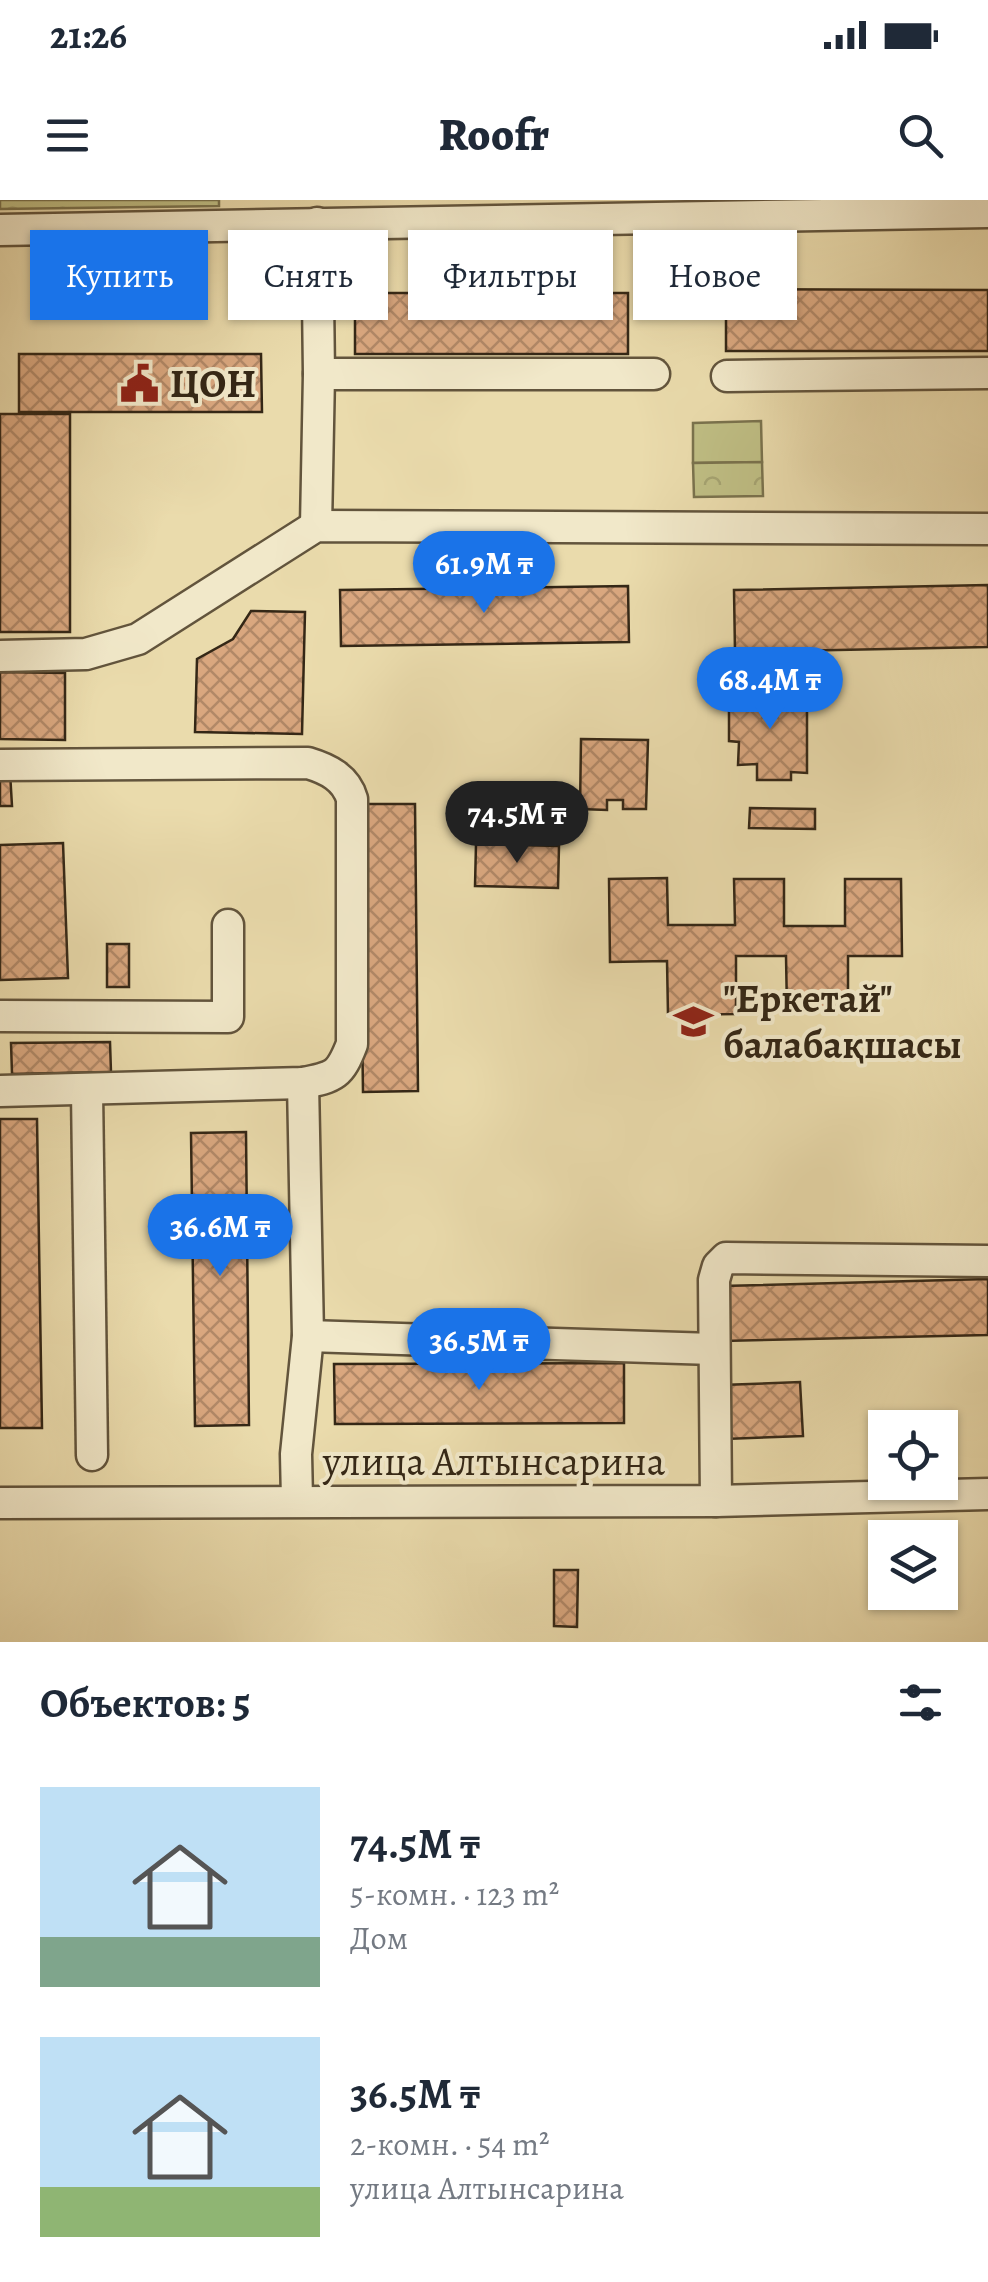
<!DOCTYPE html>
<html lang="ru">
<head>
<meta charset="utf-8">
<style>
  body { margin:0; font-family:Alegreya,serif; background:#f6f6f7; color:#1f2937; height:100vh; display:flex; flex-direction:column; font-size:38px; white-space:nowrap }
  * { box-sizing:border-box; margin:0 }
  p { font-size:32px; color:#747a83 }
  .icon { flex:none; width:55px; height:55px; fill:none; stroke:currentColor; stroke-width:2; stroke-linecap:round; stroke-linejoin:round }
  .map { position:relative; height:1442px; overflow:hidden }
  .sheet { display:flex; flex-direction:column; background:#fff; flex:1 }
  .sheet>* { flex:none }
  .banner { position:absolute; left:30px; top:30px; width:930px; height:90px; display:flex; gap:20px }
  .controls { position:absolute; left:868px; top:1210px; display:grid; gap:20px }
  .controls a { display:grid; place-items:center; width:90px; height:90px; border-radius:0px; background:#fff; box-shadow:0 2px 8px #0004; font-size:50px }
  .price { position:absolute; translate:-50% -85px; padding:0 22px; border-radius:35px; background:#1a73e8; color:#fff; font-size:32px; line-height:65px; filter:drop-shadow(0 2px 5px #0008) }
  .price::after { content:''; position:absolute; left:50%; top:60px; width:30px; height:22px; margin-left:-15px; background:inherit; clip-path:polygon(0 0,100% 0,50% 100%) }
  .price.selected { background:#222; color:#fff }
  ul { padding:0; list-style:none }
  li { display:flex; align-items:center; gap:30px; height:250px; padding:0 40px }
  li span { display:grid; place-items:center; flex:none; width:280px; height:200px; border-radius:0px; color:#555 }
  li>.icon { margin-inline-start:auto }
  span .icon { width:120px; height:120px; fill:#fffc; stroke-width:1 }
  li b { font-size:42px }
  h2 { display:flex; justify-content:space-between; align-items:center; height:120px; padding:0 40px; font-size:42px }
  .pill { padding:0 35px; border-radius:0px; background:#fff; box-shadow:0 2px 8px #0004; font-size:35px; line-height:90px }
  .pill.selected { background:#1a73e8; color:#fff }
  .status { display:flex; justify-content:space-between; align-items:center; height:70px; padding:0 50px; background:#fff; direction:ltr }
  .status svg { height:28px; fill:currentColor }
  header { display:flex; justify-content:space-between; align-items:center; height:130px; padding:0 40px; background:#fff; font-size:45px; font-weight:800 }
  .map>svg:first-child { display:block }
  .grass { fill:#bfbe84; stroke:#7a724d; stroke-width:2.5 }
  .park { fill:url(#park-crowns); stroke:#7a724d; stroke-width:2.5 }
  .building { fill:url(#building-cross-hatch); stroke:#342716; stroke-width:2.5 }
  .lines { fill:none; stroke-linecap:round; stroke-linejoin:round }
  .minor-casing { stroke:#62543c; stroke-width:35 }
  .minor { stroke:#f1e8c9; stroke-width:30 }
  .labels { text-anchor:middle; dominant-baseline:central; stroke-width:8; stroke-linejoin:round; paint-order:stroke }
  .poi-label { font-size:40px; font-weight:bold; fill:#342716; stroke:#f1e8c9; text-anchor:start }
  .street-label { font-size:40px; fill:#342716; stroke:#f1e8c9 }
</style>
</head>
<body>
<div class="status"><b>21:26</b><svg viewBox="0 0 49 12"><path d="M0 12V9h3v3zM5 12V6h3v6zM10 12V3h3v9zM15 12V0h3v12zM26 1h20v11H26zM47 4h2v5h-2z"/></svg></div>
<header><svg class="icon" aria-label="menu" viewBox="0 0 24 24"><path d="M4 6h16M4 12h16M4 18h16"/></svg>Roofr<svg class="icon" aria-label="search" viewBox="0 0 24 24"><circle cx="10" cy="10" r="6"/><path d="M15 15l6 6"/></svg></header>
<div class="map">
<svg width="988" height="1442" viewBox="0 0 988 1442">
  <defs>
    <pattern id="park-crowns" width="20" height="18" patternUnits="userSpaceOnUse" patternTransform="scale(2.5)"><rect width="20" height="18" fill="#bfbe84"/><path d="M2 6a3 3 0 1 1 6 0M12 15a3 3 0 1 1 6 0" fill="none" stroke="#a5a371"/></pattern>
    <pattern id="building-cross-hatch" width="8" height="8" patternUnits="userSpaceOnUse" patternTransform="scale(2.5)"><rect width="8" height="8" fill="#d9a77f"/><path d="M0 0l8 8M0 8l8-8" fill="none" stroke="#b18867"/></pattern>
  </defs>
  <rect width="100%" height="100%" fill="#eadbac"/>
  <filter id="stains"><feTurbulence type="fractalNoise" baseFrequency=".002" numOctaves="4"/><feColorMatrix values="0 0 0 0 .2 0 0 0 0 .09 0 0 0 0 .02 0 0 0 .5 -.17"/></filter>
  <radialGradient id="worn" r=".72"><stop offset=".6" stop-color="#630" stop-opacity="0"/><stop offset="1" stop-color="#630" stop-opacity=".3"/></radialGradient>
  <path class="grass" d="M761,221L762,262L693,263V223Z"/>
  <g class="park">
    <path d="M0,0H219V6L0,9Z"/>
    <path d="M762,262L763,296L694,297L693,263Z"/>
  </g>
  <g class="building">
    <path d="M726,89L988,90V151H726Z"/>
    <rect x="355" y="93" width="273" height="61"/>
    <path d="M19,154H261L262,212H19Z"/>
    <rect x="0" y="214" width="70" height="218"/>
    <path d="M988,385V447L735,452L734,390Z"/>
    <path d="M628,386L629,442L341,446L340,390Z"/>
    <path d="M251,411L305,412L302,534L195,532L197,459L233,439Z"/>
    <path d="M0,472L65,473V540L0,539Z"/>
    <path d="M729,491H807V573L791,572V580H757V564L738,565L739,542L729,541Z"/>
    <path d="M581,539L648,540L646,609H623V600H607V610L580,609Z"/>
    <path d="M10,572L12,606H0V573Z"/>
    <path d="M359,604H415L418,891L363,892Z"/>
    <path d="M750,608L815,609V629L749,628Z"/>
    <path d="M63,643L68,778L0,780V645Z"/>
    <path d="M476,644L559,646L558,688L475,686Z"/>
    <path d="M667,678L668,725H735L734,679H784V726H845V679H901L902,756H848V811H787L786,756H736V814L668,815L667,761L610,762L609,679Z"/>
    <rect x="107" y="744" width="22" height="43"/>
    <path d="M110,842L111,872L12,874L11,843Z"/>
    <path d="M0,919H37L42,1228H0Z"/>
    <path d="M246,932L249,1225L195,1226L191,933Z"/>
    <path d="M988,1079V1135L723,1141L722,1086Z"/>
    <path d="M624,1163V1223L335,1224L334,1164Z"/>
    <path d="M800,1182L803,1236L725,1239L722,1185Z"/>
    <path d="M554,1370H578L577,1427L554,1426Z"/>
  </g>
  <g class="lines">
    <defs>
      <g id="minor">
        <path d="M0,30L988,12"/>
        <path d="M319,174H654"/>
        <path d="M727,176L988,173"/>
        <path d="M316,326L319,174L317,23"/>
        <path d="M0,456L86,454L138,439L316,326L988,329"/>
        <path d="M0,565L308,563C328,569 346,578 352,599V844C340,875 335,877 303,883L0,891"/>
        <path d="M0,816L228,817V725"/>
        <path d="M87,891L92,1255"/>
        <path d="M308,1136L713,1149"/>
        <path d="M297,1300L296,1254L308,1136L303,883"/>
        <path d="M716,1301L714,1080L718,1066L726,1058L988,1061"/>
        <path d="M0,1303L716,1301L988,1294"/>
      </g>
    </defs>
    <use href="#minor" class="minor-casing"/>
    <use href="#minor" class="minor"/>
  </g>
  <defs>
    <symbol id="civic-bare" viewBox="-9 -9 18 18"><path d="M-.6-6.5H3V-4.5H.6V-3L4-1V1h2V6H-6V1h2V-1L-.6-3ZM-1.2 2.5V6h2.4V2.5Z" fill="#8f2418" stroke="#f1e8c9" stroke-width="2.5" paint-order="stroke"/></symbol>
    <symbol id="school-bare" viewBox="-9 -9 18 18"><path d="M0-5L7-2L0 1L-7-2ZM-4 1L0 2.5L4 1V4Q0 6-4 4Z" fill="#8f2418" stroke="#f1e8c9" stroke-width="2.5" paint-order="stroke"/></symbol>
  </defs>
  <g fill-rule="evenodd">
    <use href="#civic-bare" x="112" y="156" width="55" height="55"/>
    <use href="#school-bare" x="666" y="794" width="55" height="55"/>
  </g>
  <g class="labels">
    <g class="poi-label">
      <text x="170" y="183">ЦОН</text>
      <text x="723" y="798">"Еркетай"<tspan x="723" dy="46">балабақшасы</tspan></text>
    </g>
    <g class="street-label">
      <text x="494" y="1261">улица Алтынсарина</text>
    </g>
  </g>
  <rect width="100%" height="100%" filter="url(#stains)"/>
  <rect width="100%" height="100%" fill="url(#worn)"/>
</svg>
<div class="controls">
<a><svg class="icon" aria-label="locate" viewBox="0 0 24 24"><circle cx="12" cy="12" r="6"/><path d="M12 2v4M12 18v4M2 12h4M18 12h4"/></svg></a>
<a><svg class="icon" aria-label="layers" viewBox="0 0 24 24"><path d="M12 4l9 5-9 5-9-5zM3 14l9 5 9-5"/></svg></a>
</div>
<b class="price" style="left:484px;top:416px">61.9M ₸</b>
<b class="price" style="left:770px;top:532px">68.4M ₸</b>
<b class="price selected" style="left:517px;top:666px">74.5M ₸</b>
<b class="price" style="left:220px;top:1079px">36.6M ₸</b>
<b class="price" style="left:479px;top:1193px">36.5M ₸</b>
<div class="banner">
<a class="pill selected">Купить</a>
<a class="pill">Снять</a>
<a class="pill">Фильтры</a>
<a class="pill">Новое</a>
</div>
</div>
<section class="sheet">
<h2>Объектов: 5<svg class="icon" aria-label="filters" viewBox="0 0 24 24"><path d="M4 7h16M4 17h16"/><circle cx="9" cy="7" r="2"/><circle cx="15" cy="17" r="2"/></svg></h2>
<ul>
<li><span style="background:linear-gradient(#bfe0f5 75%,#7fa58c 0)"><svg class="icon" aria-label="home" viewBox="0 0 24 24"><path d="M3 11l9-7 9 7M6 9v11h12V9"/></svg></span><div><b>74.5M ₸</b><p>5-комн. · 123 m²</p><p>Дом</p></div></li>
<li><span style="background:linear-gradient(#bfe0f5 75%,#8fb573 0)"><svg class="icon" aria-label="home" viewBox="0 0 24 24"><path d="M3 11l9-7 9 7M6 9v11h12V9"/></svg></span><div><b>36.5M ₸</b><p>2-комн. · 54 m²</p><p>улица Алтынсарина</p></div></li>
</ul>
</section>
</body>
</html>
